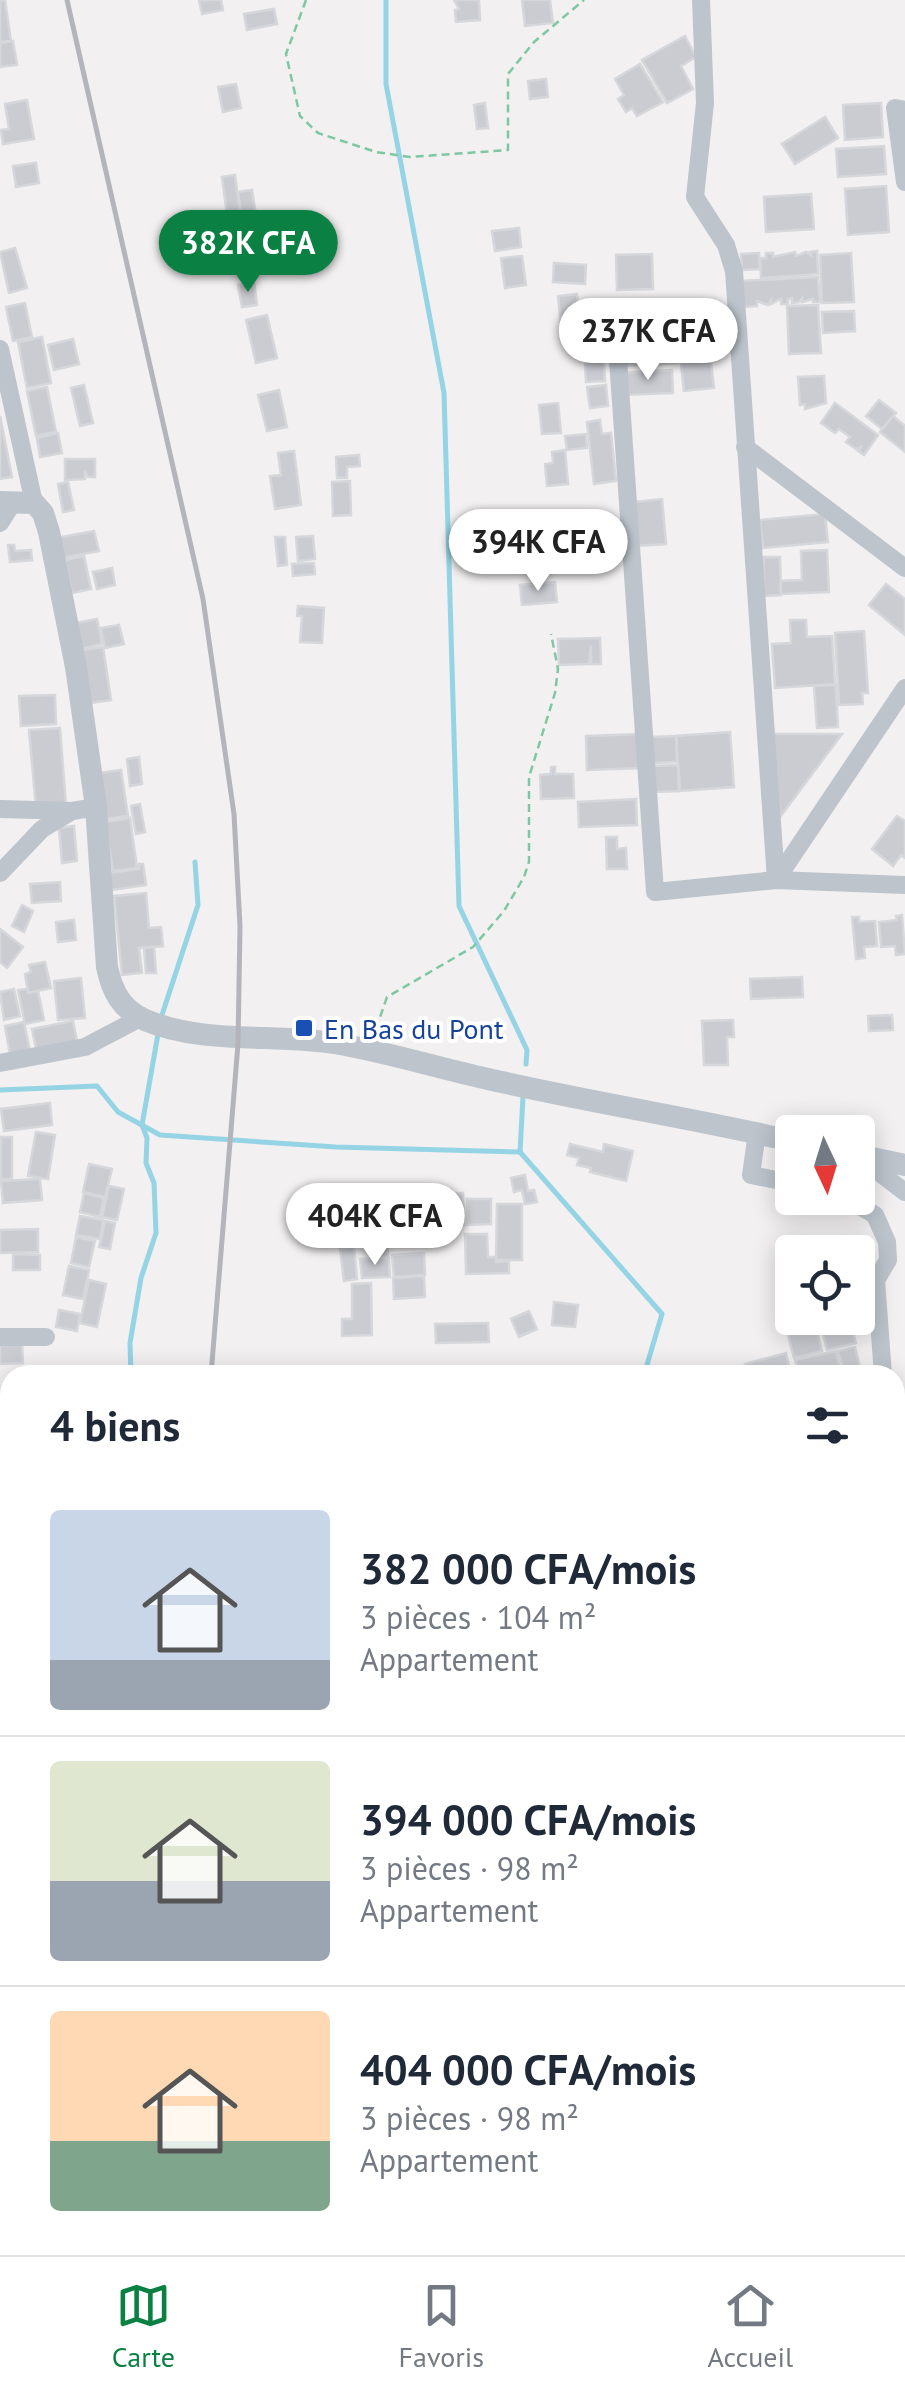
<!DOCTYPE html>
<html lang="fr">
<head>
<meta charset="utf-8">
<style>
  body { margin:0; font-family:"PT Sans",sans-serif; background:#f6f6f7; color:#1f2937; height:100vh; display:flex; flex-direction:column; font-size:38px; white-space:nowrap }
  * { box-sizing:border-box; margin:0 }
  p { font-size:32px; color:#747a83 }
  .icon { flex:none; width:55px; height:55px; fill:none; stroke:currentColor; stroke-width:2; stroke-linecap:round; stroke-linejoin:round }
  .map { position:relative; flex:1; overflow:hidden }
  .drawer { position:absolute; left:0px; top:1365px; width:905px; height:890px; display:flex; flex-direction:column; background:#fff; border-radius:30px 30px 0 0; box-shadow:0 5px 25px #0003 }
  .drawer>* { flex:none }
  .needle { width:65px; rotate:176deg }
  .tools { position:absolute; left:775px; top:1115px; display:grid; gap:20px }
  .tools a { display:grid; place-items:center; width:100px; height:100px; border-radius:10px; background:#fff; box-shadow:0 5px 25px #0003; font-size:50px }
  .price { position:absolute; translate:-50% -85px; padding:0 22px; border-radius:35px; background:#fff; color:#222; font-size:32px; line-height:65px; filter:drop-shadow(0 2px 5px #0008) }
  .price::after { content:''; position:absolute; left:50%; top:60px; width:30px; height:22px; margin-left:-15px; background:inherit; clip-path:polygon(0 0,100% 0,50% 100%) }
  .price.on { background:#0b8043; color:#fff }
  ul { padding:0; list-style:none }
  li { display:flex; align-items:center; gap:30px; height:250px; padding:0 50px }
  li+li { border-top:2px solid #e0e1e3 }
  li span { display:grid; place-items:center; flex:none; width:280px; height:200px; border-radius:10px; color:#555 }
  li>.icon { margin-inline-start:auto }
  span .icon { width:120px; height:120px; fill:#fffc; stroke-width:1 }
  li b { font-size:42px }
  h2 { display:flex; justify-content:space-between; align-items:center; height:120px; padding:0 50px; font-size:42px }
  .menu { display:flex; justify-content:space-around; align-items:center; height:140px; border-top:2px solid #e0e1e3; background:#fff; font-size:28px; color:#747a83 }
  .menu a { display:grid; justify-items:center; gap:5px }
  .menu .on { color:#0b8043 }
  .map>svg:first-child { display:block }
  .lines { fill:none; stroke-linecap:round; stroke-linejoin:round }
  .stream { stroke:#94d4e5; stroke-width:5 }
  .building { fill:#cbccd2; stroke:#d5d7db; stroke-width:2.5 }
  .path { stroke:#7ec7a3; stroke-width:2.5; stroke-dasharray:8 5; stroke-linecap:butt }
  .minor { stroke:#bdc4cc; stroke-width:18 }
  .tertiary { stroke:#bdc4cc; stroke-width:22 }
  .rail { stroke:#b3b5ba; stroke-width:5 }
  .transit-dot { fill:#1a4fb4; stroke:#fff; stroke-width:4 }
  .labels { text-anchor:middle; dominant-baseline:central; stroke-width:8; stroke-linejoin:round; paint-order:stroke }
  .transit-label { font-size:28px; fill:#164399; stroke:#fff; text-anchor:start }
</style>
</head>
<body>
<div class="map">
<svg width="905" height="2255" viewBox="0 0 905 2255">
  <rect width="100%" height="100%" fill="#f2f0f0"/>
  <g class="lines">
    <g class="stream">
      <path d="M386,0V84L444,393L459,906L527,1050L526,1064"/>
      <path d="M161,1018L198,905L195,862"/>
      <path d="M0,1090L97,1086L118,1112L160,1135L336,1147L520,1152"/>
      <path d="M523,1097L520,1152L662,1314L644,1375"/>
      <path d="M131,1375L130,1343L141,1278L156,1233L154,1183L146,1163L147,1138L142,1125L158,1034"/>
      <path d="M2,1874L10,1823"/>
      <path d="M0,1986L1,1991"/>
      <path d="M631,2245L632,2255"/>
    </g>
  </g>
  <g class="building">
    <path d="M0,0H5L11,41L0,42Z"/>
    <path d="M199,0H221L223,10L202,14Z"/>
    <path d="M454,0H479L480,20L456,22L455,10L459,9Z"/>
    <path d="M522,0H550L553,23L525,26Z"/>
    <path d="M274,9L277,24L247,30L244,14Z"/>
    <path d="M685,36L696,57L681,66L693,89L667,103L642,60Z"/>
    <path d="M13,41L17,65L0,67V43Z"/>
    <path d="M640,64L663,102L637,116L632,108L626,112L618,99L624,95L615,79Z"/>
    <path d="M546,79L548,97L530,99L528,81Z"/>
    <path d="M236,84L241,108L223,112L218,87Z"/>
    <path d="M27,100L34,139L3,144L1,130L9,129L5,104Z"/>
    <path d="M485,103L488,128L477,129L474,105Z"/>
    <path d="M881,103L883,137L845,140L843,105Z"/>
    <path d="M825,117L838,138L795,164L782,144Z"/>
    <path d="M884,146L886,174L838,177L836,149Z"/>
    <path d="M36,163L39,183L16,187L13,166Z"/>
    <path d="M235,175L241,220L228,222L222,177Z"/>
    <path d="M886,186L889,232L848,235L845,189Z"/>
    <path d="M252,190L256,215L242,217L238,192Z"/>
    <path d="M811,194L814,229L766,232L764,197Z"/>
    <path d="M519,228L521,247L495,251L492,231Z"/>
    <path d="M244,233L249,258L232,261L228,236Z"/>
    <path d="M15,248L27,288L9,293L0,252Z"/>
    <path d="M817,251L818,274L761,278L760,258H766V253H773V257L795,252L796,256L806,252L811,255L810,252Z"/>
    <path d="M759,253L760,269L742,270L741,254Z"/>
    <path d="M851,253L854,302L822,303L820,255Z"/>
    <path d="M652,254L653,289L617,290L616,255Z"/>
    <path d="M522,256L526,285L505,288L501,258Z"/>
    <path d="M554,263L586,265L585,284L553,282Z"/>
    <path d="M818,277L820,302H813V299L802,302V298L799,302L792,303V298L788,299V304H781V299L771,304V300L768,305L757,301V306L744,307L742,281Z"/>
    <path d="M254,282L257,305L242,307L238,285Z"/>
    <path d="M577,294L579,321L561,323L558,296Z"/>
    <path d="M25,303L32,337L13,341L6,307Z"/>
    <path d="M818,305L821,353L789,354L787,306Z"/>
    <path d="M854,311L855,331L823,333L822,312Z"/>
    <path d="M601,314L605,381L586,382L582,316Z"/>
    <path d="M267,315L277,358L256,363L246,320Z"/>
    <path d="M42,337L51,383L27,388L18,342Z"/>
    <path d="M73,339L79,364L54,370L48,345Z"/>
    <path d="M677,341L678,363L625,366L624,344Z"/>
    <path d="M709,345L714,388L684,391L679,348Z"/>
    <path d="M672,370L673,393L623,395L622,373Z"/>
    <path d="M824,376L826,403L805,409V404L800,405L798,377Z"/>
    <path d="M84,385L93,423L80,426L71,388Z"/>
    <path d="M606,385L608,406L590,408L587,387Z"/>
    <path d="M47,387L56,432L36,436L27,391Z"/>
    <path d="M279,390L287,427L267,431L258,395Z"/>
    <path d="M879,400L896,413L882,429L866,416Z"/>
    <path d="M558,403L561,433L542,434L539,405Z"/>
    <path d="M835,403L878,435L864,455L858,451L862,446L856,449L846,442L850,437L839,429L835,433L821,423Z"/>
    <path d="M0,416L12,477L0,479Z"/>
    <path d="M893,416L905,426V452L880,432Z"/>
    <path d="M600,420L602,434L611,433L616,481L594,484L587,422Z"/>
    <path d="M58,433L62,453L40,457L37,438Z"/>
    <path d="M586,434L587,448L567,450L565,436Z"/>
    <path d="M565,450L568,484L547,486L545,464L553,463L552,452Z"/>
    <path d="M294,451L301,505L275,509L270,476L281,475L278,453Z"/>
    <path d="M359,455L360,466L347,467V478H337L336,457Z"/>
    <path d="M65,459H95V477H88L85,471V479L65,480Z"/>
    <path d="M350,481L351,515L333,516L332,482Z"/>
    <path d="M68,482L74,510L63,512L58,484Z"/>
    <path d="M662,499L666,544L636,546L633,502Z"/>
    <path d="M825,514L828,542L763,548L760,520Z"/>
    <path d="M603,518L604,531L592,532L589,526L590,534L572,536L570,521Z"/>
    <path d="M94,531L99,551L61,558L57,538Z"/>
    <path d="M561,531L563,549L541,551L543,560L529,562L527,545L505,547L504,537Z"/>
    <path d="M600,532L602,551L580,559L577,535Z"/>
    <path d="M313,536L315,559L298,561L296,537Z"/>
    <path d="M275,537H285L287,565L278,566Z"/>
    <path d="M8,545H14L15,551L31,550L32,560L10,562Z"/>
    <path d="M827,550L829,592L781,594L780,581L802,580L801,551Z"/>
    <path d="M84,556L91,589L72,593L65,560Z"/>
    <path d="M763,557H780L781,595L764,596Z"/>
    <path d="M314,563L315,574L293,576L292,564Z"/>
    <path d="M112,568L115,585L97,589L93,572Z"/>
    <path d="M555,582L557,602L522,605L520,585Z"/>
    <path d="M886,584L905,599V635L869,605Z"/>
    <path d="M298,606L324,608L322,643L300,642L302,616H297Z"/>
    <path d="M97,619L102,644L81,649L76,623Z"/>
    <path d="M790,620H806L807,637L832,636L835,684L775,688L772,644L791,643Z"/>
    <path d="M119,625L124,644L105,648L101,628Z"/>
    <path d="M864,631L868,693H862L863,704L839,705L835,633Z"/>
    <path d="M600,638L601,664H591V646L589,664L559,665L558,639Z"/>
    <path d="M103,647L111,700L91,703L83,650Z"/>
    <path d="M836,685L838,727L817,728L814,686Z"/>
    <path d="M55,695L56,724L21,726L19,696Z"/>
    <path d="M60,728L66,806L36,808L29,730Z"/>
    <path d="M730,732L734,787L680,791L676,736Z"/>
    <path d="M640,734L641,768L587,770L586,736Z"/>
    <path d="M773,734H842L780,817Z"/>
    <path d="M676,736L677,762L652,763L651,737Z"/>
    <path d="M139,757L142,784L130,786L127,759Z"/>
    <path d="M678,765L679,791L652,792L651,766Z"/>
    <path d="M551,767H555V774H573L574,798L541,799L540,775L551,774Z"/>
    <path d="M121,770L128,816L106,819L99,773Z"/>
    <path d="M636,799L637,825L579,827L578,802Z"/>
    <path d="M140,804L145,832L136,834L131,806Z"/>
    <path d="M897,816L905,821V858L901,855L893,866L872,849Z"/>
    <path d="M130,818L137,868L113,871L105,822Z"/>
    <path d="M74,826L77,861L62,863L59,828Z"/>
    <path d="M606,837H617V849L626,848L627,869H607Z"/>
    <path d="M139,864H143L146,885L111,890L109,873L139,869Z"/>
    <path d="M60,882L61,901L32,903L30,884Z"/>
    <path d="M146,893L149,928L161,927L163,946L139,948L142,973L122,975L114,896Z"/>
    <path d="M22,905L33,911L24,932L12,926Z"/>
    <path d="M902,915L905,954L896,955L895,946L881,947L879,922L897,920L896,916Z"/>
    <path d="M852,917H859V922L875,921L877,946L864,947L865,958L856,959Z"/>
    <path d="M74,920L76,940L58,942L56,922Z"/>
    <path d="M0,929L23,947L7,968L0,962Z"/>
    <path d="M154,947L156,973H146L144,948Z"/>
    <path d="M45,962L51,988L28,993L25,974L31,972L29,965Z"/>
    <path d="M802,977L803,997L751,999L750,979Z"/>
    <path d="M81,978L85,1018L58,1020L54,981Z"/>
    <path d="M14,989L20,1016L4,1020L0,992Z"/>
    <path d="M27,989L28,993L38,991L44,1020L25,1024L18,990Z"/>
    <path d="M892,1015L893,1030L869,1031L868,1016Z"/>
    <path d="M733,1020L734,1037H727L728,1065H704L702,1021Z"/>
    <path d="M73,1021L77,1041L36,1049L32,1029Z"/>
    <path d="M24,1022L30,1051L10,1055L5,1026Z"/>
    <path d="M50,1103L52,1125L4,1131L1,1109Z"/>
    <path d="M36,1132L55,1135L48,1179L28,1176Z"/>
    <rect x="1" y="1137" width="11" height="42"/>
    <path d="M570,1144L603,1152L604,1144L633,1151L626,1181L590,1172L591,1168L577,1165L579,1158L567,1155Z"/>
    <path d="M89,1164L112,1169L105,1197L83,1192Z"/>
    <path d="M525,1175L528,1191L534,1190L537,1202L525,1204L522,1190L514,1192L511,1178Z"/>
    <path d="M40,1179L42,1200L3,1203L1,1181Z"/>
    <path d="M109,1186L124,1189L117,1220L102,1217Z"/>
    <path d="M428,1190V1198L436,1197L437,1212L416,1213L414,1191Z"/>
    <path d="M440,1190H451V1213L441,1214Z"/>
    <path d="M84,1193L104,1198L100,1217L80,1212Z"/>
    <path d="M453,1193H463L464,1225H453Z"/>
    <path d="M467,1199H491V1224L467,1225Z"/>
    <path d="M497,1204H522V1260H496Z"/>
    <path d="M452,1214L453,1230L407,1232L406,1216Z"/>
    <path d="M80,1216L103,1220L100,1239L76,1235Z"/>
    <path d="M353,1220L355,1246L342,1247L341,1221Z"/>
    <path d="M105,1221L115,1223L110,1249L99,1247Z"/>
    <path d="M38,1229V1252L0,1253V1230Z"/>
    <path d="M387,1230L388,1257H374L373,1231Z"/>
    <path d="M465,1234H487L488,1257H496V1262L509,1261V1273L466,1274Z"/>
    <path d="M76,1237L95,1241L89,1267L71,1263Z"/>
    <path d="M354,1247L357,1279L344,1281L340,1249Z"/>
    <path d="M424,1253L425,1275L394,1277L392,1255Z"/>
    <path d="M13,1254L40,1255V1270H13Z"/>
    <path d="M389,1258L390,1277L362,1278L360,1259Z"/>
    <path d="M69,1266L89,1270L83,1299L63,1295Z"/>
    <path d="M792,1267V1292L780,1293L777,1269Z"/>
    <path d="M424,1276L425,1297L394,1299L393,1278Z"/>
    <path d="M89,1280L106,1284L97,1327L80,1323Z"/>
    <path d="M371,1283L372,1335L342,1336V1319H352V1284Z"/>
    <path d="M554,1302L578,1305L575,1327L552,1325Z"/>
    <path d="M792,1304V1318H814L822,1351L794,1358L781,1307Z"/>
    <path d="M59,1310L80,1314L77,1331L56,1327Z"/>
    <path d="M529,1311L537,1329L519,1337L511,1319Z"/>
    <path d="M819,1318H849L856,1343L827,1350Z"/>
    <path d="M488,1323L489,1342L436,1343L435,1324Z"/>
    <path d="M0,1345H22L23,1363L0,1364Z"/>
    <path d="M855,1347L862,1375H845L838,1351Z"/>
    <path d="M836,1351L842,1375H799L795,1360Z"/>
    <path d="M786,1353L791,1375H748L745,1364Z"/>
    <path d="M10,1479V1512L1,1513L0,1480Z"/>
    <path d="M3,1527H10V1580H1Z"/>
    <rect x="0" y="1586" width="10" height="33"/>
    <path d="M0,1627L10,1628V1675L0,1674Z"/>
    <path d="M0,1677L10,1678V1723H0Z"/>
    <path d="M905,2106V2153L895,2140V2114Z"/>
    <path d="M10,2194V2220L0,2222V2196Z"/>
    <path d="M10,2223V2245H22L24,2255H1L0,2226Z"/>
    <path d="M905,2232V2255H877L895,2245Z"/>
  </g>
  <g class="lines">
    <g class="path">
      <path d="M306,0L286,54L300,116L318,133L376,152L410,157L508,150V74L534,42L584,0"/>
      <path d="M376,1029L387,997L473,947L504,911L524,877L529,862V777L555,693L558,669L551,634"/>
    </g>
    <g class="minor">
      <path d="M701,0L705,103L695,197L726,245L734,271L776,880"/>
      <path d="M905,110L895,108L905,182"/>
      <path d="M615,316L655,892L776,880L905,885"/>
      <path d="M0,349L34,503"/>
      <path d="M745,447L905,568"/>
      <path d="M0,523L14,501"/>
      <path d="M0,809L72,811L96,807"/>
      <path d="M0,873L42,829L72,811"/>
      <path d="M776,880L905,688"/>
      <path d="M0,1063L85,1047L140,1018"/>
      <path d="M757,1133L751,1175L792,1183"/>
      <path d="M858,1156L905,1192"/>
      <path d="M846,1198L875,1215L887,1242L888,1260L876,1280L883,1375"/>
      <path d="M0,1337H46"/>
      <path d="M895,1477L905,1561"/>
      <path d="M0,1525H10"/>
      <path d="M895,1587L905,1590"/>
      <path d="M895,1661L905,1659"/>
      <path d="M895,1727L905,1801"/>
      <path d="M0,1879L10,1880"/>
      <path d="M895,2073L905,2074"/>
      <path d="M895,2095L905,2087"/>
      <path d="M688,2255L699,2245"/>
    </g>
    <g class="tertiary">
      <path d="M0,502L34,503L43,513L49,532L76,667L96,807L107,967C112,991 121,1009 145,1020C204,1045 277,1033 340,1044C390,1053 438,1068 488,1079C589,1102 691,1118 792,1141"/>
      <path d="M858,1155L905,1165"/>
    </g>
    <g class="rail">
      <path d="M67,0L203,599L234,814L240,926L238,1044L211,1375"/>
      <path d="M137,2255L138,2245"/>
    </g>
  </g>
  <rect class="transit-dot" x="294" y="1018" width="20" height="20" rx="5"/>
  <g class="labels">
    <g class="transit-label">
      <text x="324" y="1028">En Bas du Pont</text>
    </g>
  </g>
</svg>
<div class="tools">
<a><svg class="needle" viewBox="-14 -14 28 28"><path d="M0-13l5 13h-10z" fill="#e53935"/><path d="M0 13l5-13h-10z" fill="#747a83"/></svg></a>
<a><svg class="icon" aria-label="locate" viewBox="0 0 24 24"><circle cx="12" cy="12" r="6"/><path d="M12 2v4M12 18v4M2 12h4M18 12h4"/></svg></a>
</div>
<b class="price on" style="left:248px;top:295px">382K CFA</b>
<b class="price" style="left:648px;top:383px">237K CFA</b>
<b class="price" style="left:538px;top:594px">394K CFA</b>
<b class="price" style="left:375px;top:1268px">404K CFA</b>
<section class="drawer">
<h2>4 biens<svg class="icon" aria-label="filters" viewBox="0 0 24 24"><path d="M4 7h16M4 17h16"/><circle cx="9" cy="7" r="2"/><circle cx="15" cy="17" r="2"/></svg></h2>
<ul>
<li><span style="background:linear-gradient(#c9d6e8 75%,#9aa5b1 0)"><svg class="icon" aria-label="home" viewBox="0 0 24 24"><path d="M3 11l9-7 9 7M6 9v11h12V9"/></svg></span><div><b>382 000 CFA/mois</b><p>3 pièces · 104 m²</p><p>Appartement</p></div></li>
<li><span style="background:linear-gradient(#dfe7d0 60%,#9aa5b1 0)"><svg class="icon" aria-label="home" viewBox="0 0 24 24"><path d="M3 11l9-7 9 7M6 9v11h12V9"/></svg></span><div><b>394 000 CFA/mois</b><p>3 pièces · 98 m²</p><p>Appartement</p></div></li>
<li><span style="background:linear-gradient(#ffd9b3 65%,#7fa58c 0)"><svg class="icon" aria-label="home" viewBox="0 0 24 24"><path d="M3 11l9-7 9 7M6 9v11h12V9"/></svg></span><div><b>404 000 CFA/mois</b><p>3 pièces · 98 m²</p><p>Appartement</p></div></li>
</ul>
</section>
</div>
<nav class="menu">
<a class="on"><svg class="icon" aria-label="map" viewBox="0 0 24 24"><path d="M3 6l6-2 6 2 6-2v14l-6 2-6-2-6 2zM9 4v14M15 6v14"/></svg>Carte</a>
<a><svg class="icon" aria-label="saved" viewBox="0 0 24 24"><path d="M7 4h10v16l-5-4-5 4z"/></svg>Favoris</a>
<a><svg class="icon" aria-label="home" viewBox="0 0 24 24"><path d="M3 11l9-7 9 7M6 9v11h12V9"/></svg>Accueil</a>
</nav>
</body>
</html>
